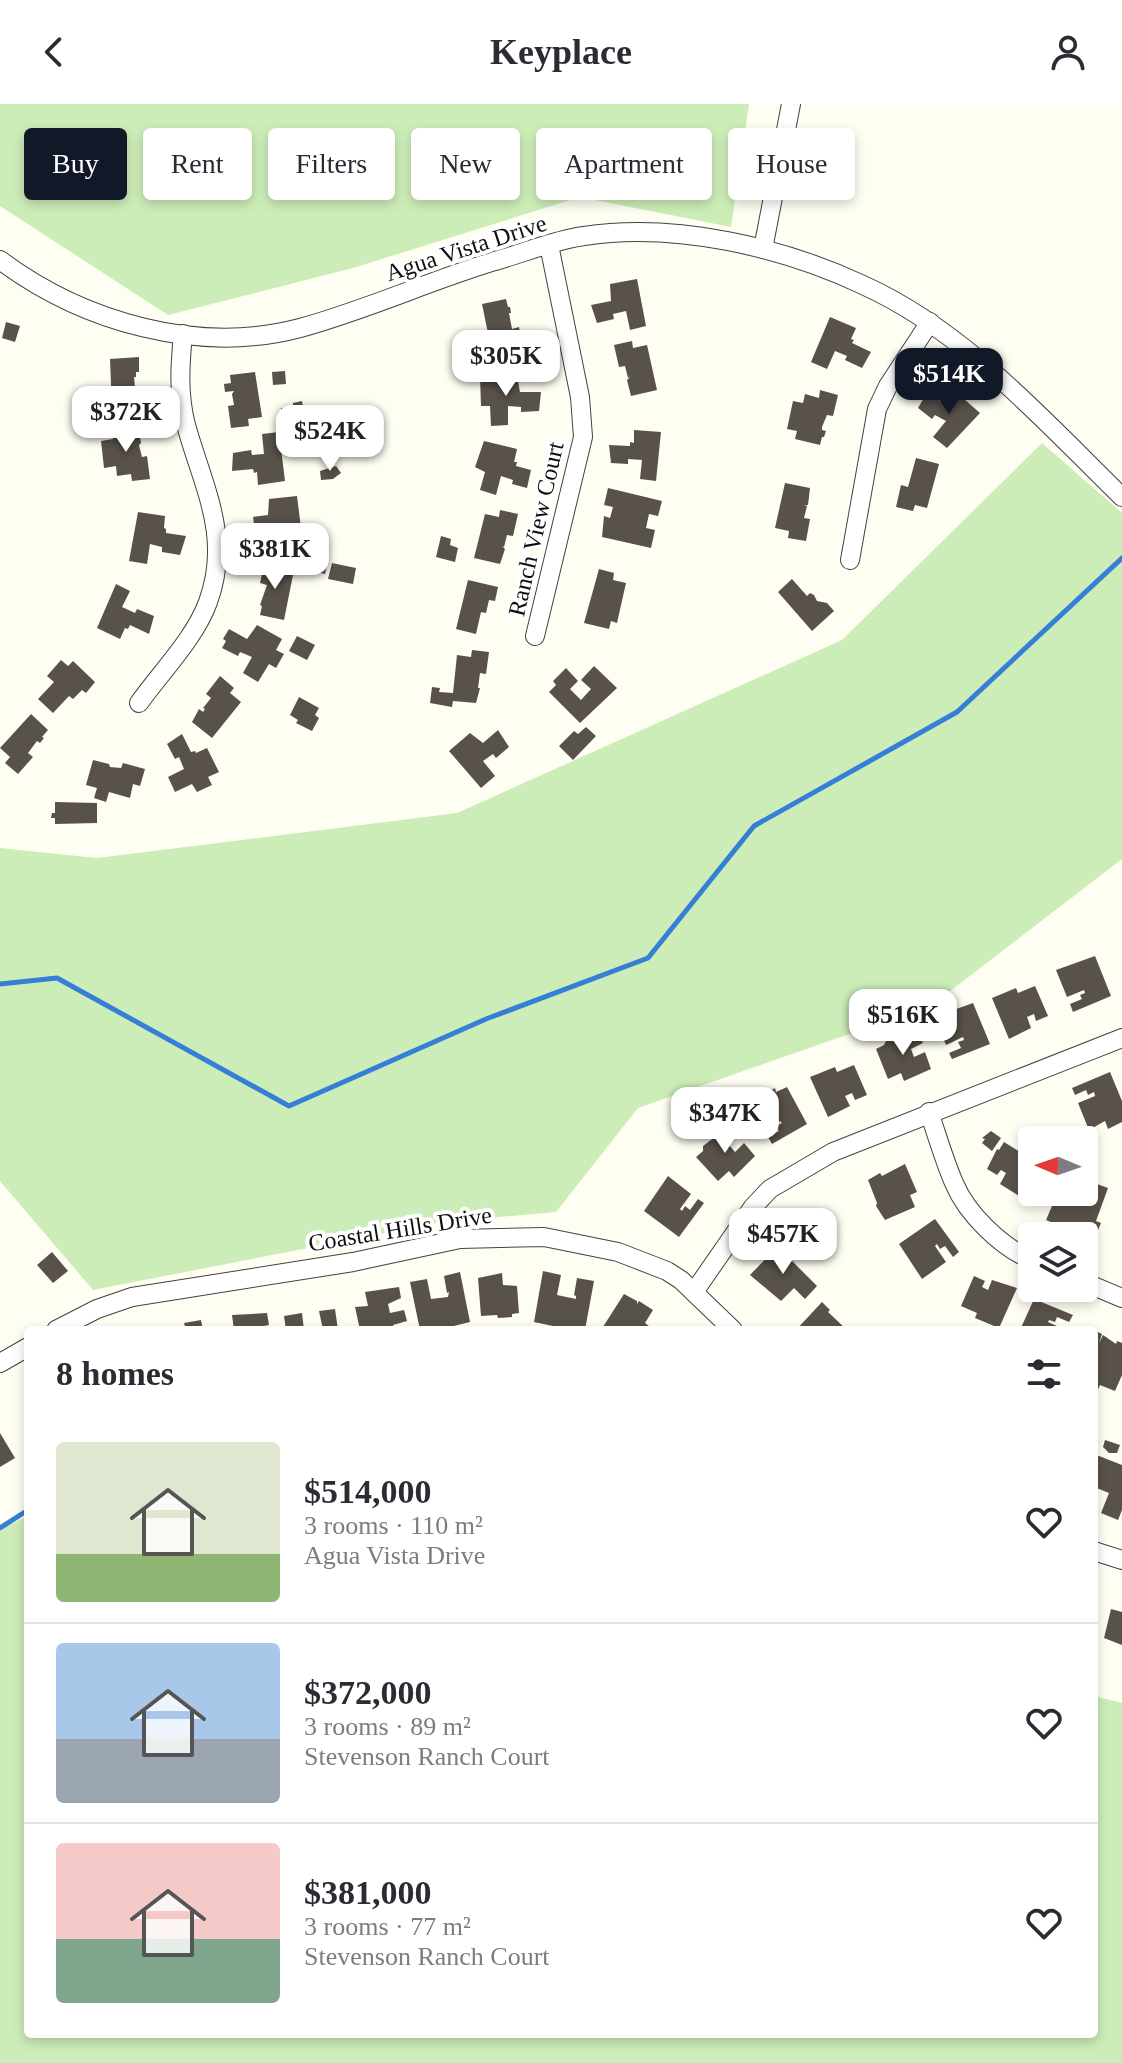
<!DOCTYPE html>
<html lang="en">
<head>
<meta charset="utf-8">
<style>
  body { margin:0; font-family:Georgia,serif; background:#f7f7f7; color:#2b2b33; height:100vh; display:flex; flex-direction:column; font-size:30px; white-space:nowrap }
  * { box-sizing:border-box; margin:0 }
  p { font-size:26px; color:#7c7c81 }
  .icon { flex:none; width:44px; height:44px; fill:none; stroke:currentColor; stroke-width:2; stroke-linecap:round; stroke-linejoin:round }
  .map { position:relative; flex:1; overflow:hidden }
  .panel { position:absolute; left:24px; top:1222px; width:1074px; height:712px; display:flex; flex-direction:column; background:#fff; border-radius:8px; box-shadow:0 4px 12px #0003 }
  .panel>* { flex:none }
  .hud { position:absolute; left:24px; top:24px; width:1074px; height:72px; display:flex; gap:16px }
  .needle { width:52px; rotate:272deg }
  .buttons { position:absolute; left:1018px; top:1022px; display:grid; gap:16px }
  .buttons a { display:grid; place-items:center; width:80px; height:80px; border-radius:8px; background:#fff; box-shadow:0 4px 12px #0003; font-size:40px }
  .price { position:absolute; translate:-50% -68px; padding:0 18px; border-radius:16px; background:#fff; color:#222; font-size:26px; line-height:52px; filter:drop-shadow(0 2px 4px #0008) }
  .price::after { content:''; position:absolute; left:50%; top:48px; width:24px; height:18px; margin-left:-12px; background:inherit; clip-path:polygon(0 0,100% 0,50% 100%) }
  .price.selected { background:#111827; color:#fff }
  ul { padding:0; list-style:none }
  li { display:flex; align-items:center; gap:24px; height:200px; padding:0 32px }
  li+li { border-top:2px solid #e1e1e2 }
  li span { display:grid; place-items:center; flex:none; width:224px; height:160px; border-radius:8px; color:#555 }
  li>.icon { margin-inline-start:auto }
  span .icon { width:96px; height:96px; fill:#fffc; stroke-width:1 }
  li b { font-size:34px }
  h2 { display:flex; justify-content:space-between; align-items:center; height:96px; padding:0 32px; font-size:34px }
  .tag { padding:0 28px; border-radius:8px; background:#fff; box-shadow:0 4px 12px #0003; font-size:28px; line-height:72px }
  .tag.selected { background:#111827; color:#fff }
  header { display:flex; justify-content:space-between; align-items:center; height:104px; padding:0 32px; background:#fff; font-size:36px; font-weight:700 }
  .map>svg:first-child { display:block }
  .green { fill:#ccedb8 }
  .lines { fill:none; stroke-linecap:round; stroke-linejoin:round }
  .stream { stroke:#3580d6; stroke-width:5 }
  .building { fill:#59524b }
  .minor-casing { stroke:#424242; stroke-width:20 }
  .minor { stroke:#fff; stroke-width:18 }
  .labels { text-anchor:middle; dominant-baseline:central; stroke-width:8; stroke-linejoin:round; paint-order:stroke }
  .street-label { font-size:24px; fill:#0f0f0f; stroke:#fff }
</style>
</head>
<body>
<header><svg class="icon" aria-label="back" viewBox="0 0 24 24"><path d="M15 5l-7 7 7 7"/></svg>Keyplace<svg class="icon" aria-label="person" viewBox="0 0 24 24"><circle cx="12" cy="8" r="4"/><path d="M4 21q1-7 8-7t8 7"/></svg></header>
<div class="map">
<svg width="1122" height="1959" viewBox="0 0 1122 1959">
  <rect width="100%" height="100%" fill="#fffef2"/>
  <g class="green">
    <path d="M0,0H749L731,123L580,93L353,164L168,211L0,102Z"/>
    <path d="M1042,339L1122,409V755L932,901L638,1004L556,1108L441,1118L93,1186L0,1077V744L97,754L457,709L842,536Z"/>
    <path d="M28,1412V1930H1094V1592L1122,1599V1959H0V1425Z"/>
  </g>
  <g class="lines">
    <g class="stream">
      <path d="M0,880L57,874L289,1002L486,915L648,854L754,722L957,608L1122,454"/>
      <path d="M0,1424L28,1406"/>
    </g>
  </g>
  <g class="building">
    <path d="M637,175L646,222L630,226L626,207L613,210L614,215L597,219L591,201L611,197L610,180Z"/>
    <path d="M506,195L508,203H510L511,209H509L512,225L519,223L523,245L506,249L505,242L491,244L482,200Z"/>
    <path d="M830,213L856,224L851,235L854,236L852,239L871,248L862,264L845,256L847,252L835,247L827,265L811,258Z"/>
    <path d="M6,218L20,222L15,238L2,234Z"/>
    <path d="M632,237L633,244L647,241L657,286L631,292L627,276L630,273L628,274L625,262L619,263L614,241Z"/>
    <path d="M139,253V268H136V273H134L135,283H130L131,305L112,306L110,255Z"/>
    <path d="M285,267L286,280L273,281L272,268Z"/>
    <path d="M255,268L262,313L248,315L249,322L231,324L228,302L234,301L232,290L234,287L225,288L224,280L231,279L230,271Z"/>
    <path d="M517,272L520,288H541L539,307L521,308V303L508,302V321L491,322L490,302H481L480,273Z"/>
    <path d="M820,286L838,291L833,312L827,311L822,323V326L826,327L824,333H822L820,341L795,335L797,327L787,325L793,297L803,299L805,290L819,294Z"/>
    <path d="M928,287L944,300L956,288L980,309L947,344L933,333L946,317L935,311L932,315L918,304Z"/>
    <path d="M302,297L305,316L281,319V304L293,305V299Z"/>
    <path d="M327,321L336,324L333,333L326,330L316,332L315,323Z"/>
    <path d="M138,322L141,339L139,341L142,353L147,352L150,375L132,377L131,370L117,372L116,362L104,364L101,337L113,335L112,326Z"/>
    <path d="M634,326L661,328L656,377L640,375L642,356L628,355V360L611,359L609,341L630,342V338L634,339Z"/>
    <path d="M279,328L285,377L258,381L257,368L254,369L253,365L232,367L233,349L251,346L252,351L264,350L262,330Z"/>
    <path d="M484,337L517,345L514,358H517L516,362L531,366L527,384L512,380L513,376L501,372L496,391L480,386L485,368L475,363Z"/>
    <path d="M916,354L939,360L927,404L915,401L913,407L896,403L901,381L908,383Z"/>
    <path d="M336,362L341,369L333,375L321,376L320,367Z"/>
    <path d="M785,379L810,384L808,401L804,402H807L804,414L810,415L806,437L788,434L789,427L775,424Z"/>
    <path d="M608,384L662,397L658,412L649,410L646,424L655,426L651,444L602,433L604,412L610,414L613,403L604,401Z"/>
    <path d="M297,392L303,440L285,442L283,424L270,426L271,431L256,433L253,413L268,411L269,395Z"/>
    <path d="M500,406L518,410L513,432L507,431L504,443L502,442L505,445L500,460L474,454L485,410L499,413Z"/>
    <path d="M138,408L165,412L164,424L166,425V429L186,432L180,451L162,448V443L150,440L147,460L129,457Z"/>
    <path d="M441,432L451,435L450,441L458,444L455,458L436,453Z"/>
    <path d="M265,457L281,461L280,468L293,471L284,516L260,511L262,502L260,501L267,481L260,479Z"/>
    <path d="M315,457L327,460L325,470L313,467Z"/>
    <path d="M332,459L356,464L353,480L328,475Z"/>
    <path d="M599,465L614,469L613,476L626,479L617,519L611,517L609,525L584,519Z"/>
    <path d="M792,475L807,492L810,489L814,491L817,497L827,499L834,507L812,527L778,488Z"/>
    <path d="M468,476L498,483L495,497L489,496L486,509L481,508L476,530L456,525Z"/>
    <path d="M116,480L130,487L122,503L135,509L137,505L154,512L149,530L130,521L128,525L125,524L120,535L97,524Z"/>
    <path d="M257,521L282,535L276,546L284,550L276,564L269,560L258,578L243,569L252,553L240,548L238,552L222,544L226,537L223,535L229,525L247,535Z"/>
    <path d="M297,532L315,541L307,556L289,547Z"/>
    <path d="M472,546L489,548L486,570L480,569L478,584H480L476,599L453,597L452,603L430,599L432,583L440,584L439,588L453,589L457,551L471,553Z"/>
    <path d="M61,556L68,562L73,557L95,578L86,589L82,586L73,595L69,592L53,609L38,595L54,578L47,572Z"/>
    <path d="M594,562L617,584L580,619L549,588L556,581L553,577L566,564L578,577L570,585L581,596L591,585L581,576Z"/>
    <path d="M220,572L234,584L230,589L241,598L212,634L192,618L199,605L203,608L205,605L203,604L211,594L206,590Z"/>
    <path d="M299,593L319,604L315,611L319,614L312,627L296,619L298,616L290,611Z"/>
    <path d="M31,610L48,626L42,633L44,634L40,639L37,637L28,649L33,653L18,670L5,659L10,653L0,644Z"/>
    <path d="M586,623L596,632L573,656L559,642L574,627L578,630Z"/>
    <path d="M498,626L509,643L496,654L493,650L483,657L495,672L481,684L449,647L470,629L483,639Z"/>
    <path d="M182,630L191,648L195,647L196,649L207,644L219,668L208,673L212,681L197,688L192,680L175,688L168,673L184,665L179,653L175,655L167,640Z"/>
    <path d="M93,656L109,660L110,663L121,664L123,659L145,665L140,682L133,680L130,694L109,688L106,698L94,694L97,684L86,681Z"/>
    <path d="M55,698L97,699V719L55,720V714H51L52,709H55Z"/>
    <path d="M1095,852L1111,892L1073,908L1070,900L1082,895L1080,891L1085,889L1084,886L1067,893L1056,866Z"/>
    <path d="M1035,882L1048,912L1036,917L1034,910L1027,913L1031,924L1009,935L992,894L1016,884L1018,889Z"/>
    <path d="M973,899L990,940L952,955L949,949L961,944L958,938L964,936L963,933L946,941L934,913Z"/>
    <path d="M916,927L923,939L911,945L914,953L925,948L931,965L904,977L901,969L888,975L876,945L884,941L886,937Z"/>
    <path d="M854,961L867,991L855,996L852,989L845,992L850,1002L828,1013L810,973L835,963L837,968Z"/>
    <path d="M1110,968L1122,997V1018L1108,1025L1105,1017L1089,1026L1078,999L1095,992L1094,988L1088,991L1086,986L1075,991L1072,984Z"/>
    <path d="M787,983L807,1020L772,1040L768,1033L779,1027L776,1022L782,1019L780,1017L764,1025L750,999L765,994L763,991L775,984L776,988Z"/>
    <path d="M728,1023L738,1031L729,1041L735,1048L744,1039L755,1052L734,1073L729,1067L718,1077L696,1053L703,1047V1042Z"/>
    <path d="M991,1027L1001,1034L992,1047L982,1039L985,1035L982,1034Z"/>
    <path d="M1004,1038L1020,1048L1025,1040L1032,1044V1088H1039L1032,1100L1000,1080L1006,1069L1001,1066L997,1071L987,1065L997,1045L999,1046Z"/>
    <path d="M905,1060L917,1088L910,1091L915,1103L885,1116L876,1102L877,1099L868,1076L880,1069L882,1072Z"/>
    <path d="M668,1072L691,1090L680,1105L682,1107L685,1102L690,1106L698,1095L704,1099L679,1133L644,1107Z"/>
    <path d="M1084,1077L1087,1078L1085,1082L1095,1086L1097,1080L1108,1084L1096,1117L1101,1119L1094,1136L1086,1133L1084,1138V1132L1046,1116L1058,1088H1084Z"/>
    <path d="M935,1115L959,1148L953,1153L945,1142L940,1145L937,1140L935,1142L946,1158L922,1175L899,1140Z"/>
    <path d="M780,1140L789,1149L786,1151L817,1182L805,1195L794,1184L781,1197L750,1171Z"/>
    <path d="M52,1148L68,1167L53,1179L37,1161Z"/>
    <path d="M543,1167L561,1171L557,1191L576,1195V1192L574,1191L577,1174L594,1177L585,1226H572L534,1218Z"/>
    <path d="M460,1168L470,1218L437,1226H420L410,1178L427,1175L431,1195L448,1193L449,1188L447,1189L444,1172Z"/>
    <path d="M502,1169L503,1181L517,1182L519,1209L512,1210V1213L498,1214L497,1211L481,1212L478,1174Z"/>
    <path d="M974,1172L985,1177L982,1183L988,1186L992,1176L1017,1184L999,1224L975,1214L977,1209L961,1202Z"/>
    <path d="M399,1183L401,1194L388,1200L390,1209L404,1206L407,1217L393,1221L394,1226H360L355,1203L368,1202L365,1188Z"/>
    <path d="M624,1190L637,1197V1200L639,1197L653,1206L645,1219L654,1226H601Z"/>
    <path d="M1034,1195L1073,1211L1069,1218L1057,1213L1055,1218L1049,1216L1048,1218L1066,1226H1020Z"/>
    <path d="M822,1198L830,1206L828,1208L847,1226H796Z"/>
    <path d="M335,1205L338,1226H323L319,1207Z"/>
    <path d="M267,1209L269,1221L264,1222V1224L234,1226L232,1211Z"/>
    <path d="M302,1209L304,1226H286L284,1212Z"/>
    <path d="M201,1216L203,1226H186L184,1219Z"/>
    <path d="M1094,1226L1102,1230L1099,1239L1103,1231L1116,1240L1117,1237L1122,1239V1271L1115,1287L1100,1281L1094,1294Z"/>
    <path d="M0,1329L15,1354L0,1363Z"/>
    <path d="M1105,1336L1120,1341L1117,1349H1109L1103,1343Z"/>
    <path d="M1094,1350L1122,1361V1406L1118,1416L1101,1409L1109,1389L1094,1383Z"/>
    <path d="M1111,1505L1122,1508V1541L1104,1534Z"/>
  </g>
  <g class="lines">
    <defs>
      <g id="minor">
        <path d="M763,145L791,0"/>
        <path d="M0,156C83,218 198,251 300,224C366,206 429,177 495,157C524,149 554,136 584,132C675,118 782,143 863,181C965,227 1043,316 1122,393"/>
        <path d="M850,456L877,305L888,282L930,218"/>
        <path d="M535,532L583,333L580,293L549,141"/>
        <path d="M139,599C161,568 195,534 208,498C232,432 203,383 186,321C178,290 180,261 183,230"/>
        <path d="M929,1008C937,1031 944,1056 954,1079C967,1110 1001,1143 1032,1156"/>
        <path d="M1084,1178L1122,1194"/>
        <path d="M694,1188L753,1103L770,1085L833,1048L1122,934"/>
        <path d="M56,1226L97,1205L132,1193L353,1158L460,1135L544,1133L618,1148L667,1167L681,1176L733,1226"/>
        <path d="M0,1259L28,1243"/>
        <path d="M1094,1447L1122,1456"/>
      </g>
    </defs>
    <use href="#minor" class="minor-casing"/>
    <use href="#minor" class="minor"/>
  </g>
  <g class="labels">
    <g class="street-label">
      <text transform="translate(466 144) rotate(-18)">Agua Vista Drive</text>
      <text transform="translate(536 425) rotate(-77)">Ranch View Court</text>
      <text transform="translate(400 1125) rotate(-9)">Coastal Hills Drive</text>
    </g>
  </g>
</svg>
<div class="buttons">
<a><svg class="needle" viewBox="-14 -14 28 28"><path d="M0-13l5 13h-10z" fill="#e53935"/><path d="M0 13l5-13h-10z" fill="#7c7c81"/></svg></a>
<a><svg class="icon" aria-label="layers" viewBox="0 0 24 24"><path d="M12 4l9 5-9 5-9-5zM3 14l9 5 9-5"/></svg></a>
</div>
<b class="price" style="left:506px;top:294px">$305K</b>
<b class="price selected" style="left:949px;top:312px">$514K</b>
<b class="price" style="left:126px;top:350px">$372K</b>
<b class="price" style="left:330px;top:369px">$524K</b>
<b class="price" style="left:275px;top:487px">$381K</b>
<b class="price" style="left:903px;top:953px">$516K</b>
<b class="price" style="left:725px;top:1051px">$347K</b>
<b class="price" style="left:783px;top:1172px">$457K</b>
<div class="hud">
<a class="tag selected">Buy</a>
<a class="tag">Rent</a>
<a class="tag">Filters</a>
<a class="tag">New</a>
<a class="tag">Apartment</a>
<a class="tag">House</a>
</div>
<section class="panel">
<h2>8 homes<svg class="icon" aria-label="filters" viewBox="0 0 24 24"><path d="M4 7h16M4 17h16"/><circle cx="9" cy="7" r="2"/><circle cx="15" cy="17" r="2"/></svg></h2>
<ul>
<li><span style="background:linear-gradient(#dfe7d0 70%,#8fb573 0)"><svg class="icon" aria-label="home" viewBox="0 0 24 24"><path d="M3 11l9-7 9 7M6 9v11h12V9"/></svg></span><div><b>$514,000</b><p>3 rooms · 110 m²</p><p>Agua Vista Drive</p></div><svg class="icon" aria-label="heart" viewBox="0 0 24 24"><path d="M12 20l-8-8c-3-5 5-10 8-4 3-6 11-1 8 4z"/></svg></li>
<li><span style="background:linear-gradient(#a9c7e8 60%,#9aa5b1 0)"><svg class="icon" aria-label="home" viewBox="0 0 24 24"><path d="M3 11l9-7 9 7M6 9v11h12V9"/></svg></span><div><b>$372,000</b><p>3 rooms · 89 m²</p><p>Stevenson Ranch Court</p></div><svg class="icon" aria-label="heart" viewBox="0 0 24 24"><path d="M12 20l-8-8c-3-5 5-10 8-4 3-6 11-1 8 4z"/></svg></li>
<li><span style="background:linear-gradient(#f6c9c9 60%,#7fa58c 0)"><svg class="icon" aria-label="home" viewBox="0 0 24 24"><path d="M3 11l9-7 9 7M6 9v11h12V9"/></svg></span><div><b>$381,000</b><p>3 rooms · 77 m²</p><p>Stevenson Ranch Court</p></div><svg class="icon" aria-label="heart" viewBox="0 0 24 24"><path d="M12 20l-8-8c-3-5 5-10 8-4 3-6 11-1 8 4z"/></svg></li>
</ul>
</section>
</div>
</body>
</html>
